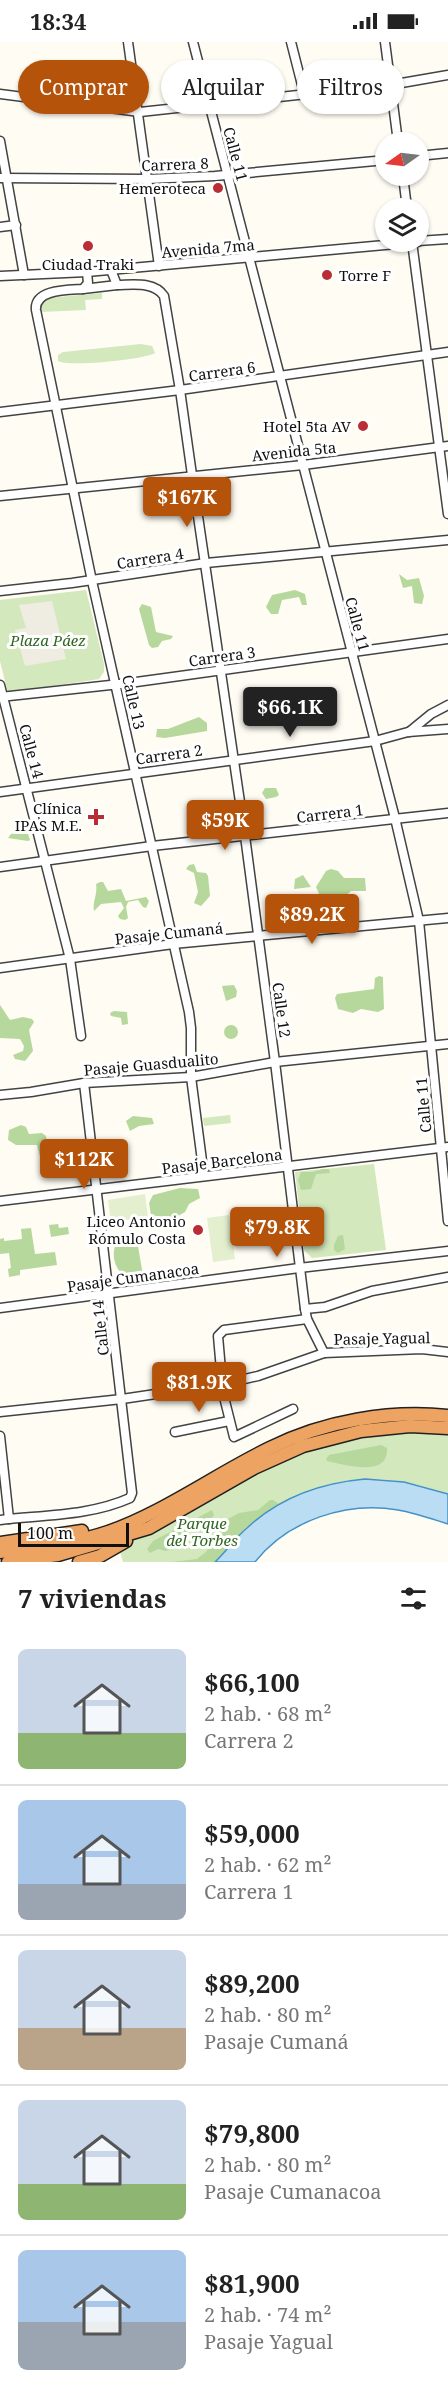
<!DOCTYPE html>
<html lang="es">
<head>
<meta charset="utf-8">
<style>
  body { margin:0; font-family:"Noto Serif",serif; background:#f2f2f2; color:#222; height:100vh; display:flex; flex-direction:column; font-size:22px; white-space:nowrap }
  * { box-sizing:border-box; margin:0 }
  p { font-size:20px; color:#767676 }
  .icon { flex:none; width:33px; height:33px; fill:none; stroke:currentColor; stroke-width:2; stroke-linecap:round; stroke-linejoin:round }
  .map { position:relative; height:1520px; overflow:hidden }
  .details { display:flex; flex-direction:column; background:#fff; flex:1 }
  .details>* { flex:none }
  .top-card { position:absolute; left:18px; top:18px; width:412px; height:54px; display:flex; gap:12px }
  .needle { width:39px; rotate:256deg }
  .buttons { position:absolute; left:375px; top:90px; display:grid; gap:12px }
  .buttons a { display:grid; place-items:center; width:54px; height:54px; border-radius:50%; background:#fff; box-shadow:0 2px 4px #0004; font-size:30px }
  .scale { position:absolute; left:18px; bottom:15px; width:111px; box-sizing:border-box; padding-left:6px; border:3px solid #101010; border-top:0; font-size:16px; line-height:21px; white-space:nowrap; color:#101010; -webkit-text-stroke:4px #fff; paint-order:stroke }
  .price { position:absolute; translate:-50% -51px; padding:0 14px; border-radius:6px; background:#b45309; color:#fff; font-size:20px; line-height:39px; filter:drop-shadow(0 2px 3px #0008) }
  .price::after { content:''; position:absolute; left:50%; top:36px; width:18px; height:14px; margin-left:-9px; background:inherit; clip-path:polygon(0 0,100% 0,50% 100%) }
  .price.active { background:#222; color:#fff }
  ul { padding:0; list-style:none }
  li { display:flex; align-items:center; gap:18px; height:150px; padding:0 18px }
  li+li { border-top:2px solid #e0e0e0 }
  li span { display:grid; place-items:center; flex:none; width:168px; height:120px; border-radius:9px; color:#555 }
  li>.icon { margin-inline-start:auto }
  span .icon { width:72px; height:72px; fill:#fffc; stroke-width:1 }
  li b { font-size:26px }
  h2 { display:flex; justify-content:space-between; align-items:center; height:72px; padding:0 18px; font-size:26px }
  .pill { padding:0 21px; border-radius:27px; background:#fff; box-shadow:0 2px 4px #0004; font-size:21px; line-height:54px }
  .pill.active { background:#b45309; color:#fff }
  .status { display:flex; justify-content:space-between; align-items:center; height:42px; padding:0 30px; background:#fff; direction:ltr }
  .status svg { height:16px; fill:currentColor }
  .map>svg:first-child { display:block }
  .green { fill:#d3e8bd }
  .forest { fill:#b7d89d }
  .pitch { fill:#e4efcf }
  .plaza { fill:#efece1 }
  .water { fill:#baddf3; stroke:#4492c7; stroke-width:1.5 }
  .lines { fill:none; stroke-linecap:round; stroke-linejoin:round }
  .minor-casing { stroke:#434343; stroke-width:11 }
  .highway-casing { stroke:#212121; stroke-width:15 }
  .minor { stroke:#fff; stroke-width:8 }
  .highway { stroke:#eda362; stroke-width:12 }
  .poi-dot { fill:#b92e34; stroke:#fff; stroke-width:2 }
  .labels { text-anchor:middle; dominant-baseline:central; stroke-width:6; stroke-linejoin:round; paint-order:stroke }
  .street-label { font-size:15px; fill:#101010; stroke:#fff }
  .poi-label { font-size:15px; fill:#101010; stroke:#fff; text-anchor:end }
  .park-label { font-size:15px; font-style:italic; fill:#306522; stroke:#fff }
</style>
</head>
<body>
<div class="status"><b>18:34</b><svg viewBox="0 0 49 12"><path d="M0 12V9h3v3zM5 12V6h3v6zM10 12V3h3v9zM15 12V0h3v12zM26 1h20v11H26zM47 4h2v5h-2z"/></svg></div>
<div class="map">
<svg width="448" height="1520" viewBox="0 0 448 1520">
  <rect width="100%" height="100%" fill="#fefcf3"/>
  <g class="green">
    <path d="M102,251V257L85,258L86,268L40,270V265L48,256Z"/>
    <path d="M141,302L152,304L155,311C142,318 69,325 58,319V313L63,310Z"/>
    <path d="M86,548L104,622V630L99,637L8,651L0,619V558Z"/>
    <path d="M230,1073L231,1081L204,1084L203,1076Z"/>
    <path d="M374,1122L386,1208L312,1216L304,1208L295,1130Z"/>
    <path d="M448,1386V1452C384,1430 335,1430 277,1466C267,1473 255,1479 246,1486C235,1496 225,1509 215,1520H123L118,1503L229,1440L327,1396Z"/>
  </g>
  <g class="forest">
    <path d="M399,532L407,538L419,536L424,554L422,562L414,561L412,544L403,546Z"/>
    <path d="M295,548L305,552L307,563H302L299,555L282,558L278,572H271L266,565L272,553Z"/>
    <path d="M142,562L151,565L156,590L173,594L171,597L162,599L158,605L152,606L149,603L139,567Z"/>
    <path d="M309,647L313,648V651L302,658L305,674L302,678L298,674L296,660L289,661L284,666L281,661C286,653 299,649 309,647Z"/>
    <path d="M199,675L207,681V689L165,696L156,695L157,687H168Z"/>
    <path d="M265,746H276L279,753L276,755L266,757L262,751Z"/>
    <path d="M27,789L30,798L28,799L8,796L11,792Z"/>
    <path d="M194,822L197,830L206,831L208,834L210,854L201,864L194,861L198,850L194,831L186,827L189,823Z"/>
    <path d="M331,827L338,829L344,836H365L366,849H351L342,857L323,860L316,845L326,829Z"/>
    <path d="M303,833L311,845L294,847L295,837Z"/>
    <path d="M100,840H103L108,849L121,847L126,859L146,855L149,859L146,866L143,865L138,858L128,860L126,865L128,876L125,878L120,877L118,874L124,866L121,860L101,862L94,869C92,861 98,851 96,842Z"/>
    <path d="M379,934L383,935V940L384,967L378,970L361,967L353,971L338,967L335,956L337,952L374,947L375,936Z"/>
    <path d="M234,943L237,949L236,955L226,959L222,944Z"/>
    <path d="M0,963L10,978L23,975L32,977L34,980L29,988L33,1009L25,1019L15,1017L13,1013L23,1009L24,1004L20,997L0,996Z"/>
    <path d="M114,969L127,970L128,982L122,983L121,976L111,974L110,971Z"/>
    <circle cx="231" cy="990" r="7"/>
    <path d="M133,1074L152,1076L154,1082L139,1084L130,1089L126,1079Z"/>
    <path d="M21,1083L26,1085L29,1092L42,1091L46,1094L49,1116L47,1124L43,1125L37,1103H16L8,1098L9,1088Z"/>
    <path d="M323,1127H329L330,1131L316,1132L311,1147L301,1148L298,1138L301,1130H312Z"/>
    <path d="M180,1146L198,1147L200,1156L189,1162L185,1170L178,1174L165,1176L151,1173L149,1161L153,1153Z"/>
    <path d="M58,1182L59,1186L68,1185L69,1192L51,1195L49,1183Z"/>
    <path d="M31,1186L35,1212L55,1210L57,1223L20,1228V1233L9,1235L8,1227L11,1226L9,1211L0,1212V1197L4,1196V1199L22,1197L21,1187Z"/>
    <path d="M343,1193L345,1207L338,1211L334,1208V1203L338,1194Z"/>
    <path d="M130,1194L137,1199L143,1233L137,1238C119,1237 109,1218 116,1201Z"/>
    <path d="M381,1403L387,1406C389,1437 343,1422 327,1419L326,1417L329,1413Z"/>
    <path d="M270,1458H273L279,1462L247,1485L215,1520H172L197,1517L206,1510L226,1478L239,1471L258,1468Z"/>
    <path d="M212,1468L214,1473L209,1480L181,1493L173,1505L166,1509L158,1507L150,1511L147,1507L153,1499Z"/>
  </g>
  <g class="pitch">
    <path d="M145,1152L148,1175L111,1180L108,1158Z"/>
    <path d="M229,1173L235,1217L213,1220L207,1176Z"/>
  </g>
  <path class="plaza" d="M52,559L66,617L25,624L15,588L26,586L19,563Z"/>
  <path class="water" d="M365,1437L404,1440L448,1452V1482C432,1477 415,1471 398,1468C347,1459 288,1478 255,1520H215C227,1509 235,1496 247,1486C280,1455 321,1441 365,1437Z"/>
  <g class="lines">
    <defs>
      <g id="minor">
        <path d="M128,0L159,224"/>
        <path d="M193,0L395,776L419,879L448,1179"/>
        <path d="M291,0L304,51"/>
        <path d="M385,0L398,100"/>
        <path d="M0,52L140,70L390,43L448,33"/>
        <path d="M0,99L24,233"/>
        <path d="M418,114L448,111"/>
        <path d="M403,134L407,166"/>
        <path d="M0,136L148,137L215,134L386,118"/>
        <path d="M0,185L16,183"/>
        <path d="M418,199L448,197"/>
        <path d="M412,200L448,472"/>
        <path d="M111,228L117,243C132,243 154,239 164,254L180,348L192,433"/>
        <path d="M87,230L88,241L83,247C68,248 34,247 36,268L92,539L189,970L191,986V1035L204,1134"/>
        <path d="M0,234L87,230L418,200"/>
        <path d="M83,247L117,243"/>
        <path d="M0,370L180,348L448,310"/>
        <path d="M194,447L245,794L275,1020L305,1267L307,1277L324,1311"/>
        <path d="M0,454L303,423L448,404"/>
        <path d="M0,549L72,541L206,521L448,498"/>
        <path d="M0,643L70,917L81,994"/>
        <path d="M0,655L129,641L448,597"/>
        <path d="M409,690L431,672L448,663"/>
        <path d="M0,750L375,699L408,690L448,687"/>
        <path d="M0,825L152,804L448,771"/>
        <path d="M0,926L173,902L448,876"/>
        <path d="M0,1053L31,1050L84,1041L191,1035L275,1020L448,1002"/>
        <path d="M0,1159L448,1105"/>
        <path d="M0,1266L299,1226L448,1209"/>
        <path d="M305,1267L325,1265L372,1249L448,1235"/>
        <path d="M293,1367L234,1395L223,1351L218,1294L224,1288L307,1277"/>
        <path d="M0,1370L122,1357L223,1342L258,1334L324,1311L422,1307L448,1310"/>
        <path d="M175,1390L229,1379"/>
        <path d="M0,1394L9,1477"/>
        <path d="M0,1478C43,1473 90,1474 130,1456L132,1451L84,1041"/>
      </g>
      <g id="highway">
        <path d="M0,1501L82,1489"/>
        <path d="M0,1510C36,1505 73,1502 108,1490C165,1470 216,1432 270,1406C324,1379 389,1368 448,1374"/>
        <path d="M8,1520L58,1513L149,1486L254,1426L303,1404L361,1389L410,1384L448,1386"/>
        <path d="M79,1520L100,1514L126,1499"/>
      </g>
    </defs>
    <use href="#minor" class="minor-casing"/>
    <use href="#highway" class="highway-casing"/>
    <use href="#minor" class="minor"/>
    <use href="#highway" class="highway"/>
  </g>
  <g class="poi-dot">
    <circle cx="218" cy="146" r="6"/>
    <circle cx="88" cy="204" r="6"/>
    <circle cx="327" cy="233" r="6"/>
    <circle cx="363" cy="384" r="6"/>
    <path d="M93 766h6v6h6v6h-6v6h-6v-6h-6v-6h6z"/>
    <circle cx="198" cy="1188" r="6"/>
  </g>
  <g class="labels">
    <g class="street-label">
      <text transform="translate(236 112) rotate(75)">Calle 11</text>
      <text transform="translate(175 122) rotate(-2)">Carrera 8</text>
      <text transform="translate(208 206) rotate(-5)">Avenida 7ma</text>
      <text transform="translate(222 329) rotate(-8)">Carrera 6</text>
      <text transform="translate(294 409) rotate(-6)">Avenida 5ta</text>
      <text transform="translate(150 516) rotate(-9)">Carrera 4</text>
      <text transform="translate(358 582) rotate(75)">Calle 11</text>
      <text transform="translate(222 614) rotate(-8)">Carrera 3</text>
      <text transform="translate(134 660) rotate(77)">Calle 13</text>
      <text transform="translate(32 709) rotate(75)">Calle 14</text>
      <text transform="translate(169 712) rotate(-8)">Carrera 2</text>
      <text transform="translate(330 771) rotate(-7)">Carrera 1</text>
      <text transform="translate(169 891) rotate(-6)">Pasaje Cumaná</text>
      <text transform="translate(282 968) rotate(82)">Calle 12</text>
      <text transform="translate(151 1022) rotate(-5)">Pasaje Guasdualito</text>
      <text transform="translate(423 1063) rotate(-95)">Calle 11</text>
      <text transform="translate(222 1119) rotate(-7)">Pasaje Barcelona</text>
      <text transform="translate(133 1235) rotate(-8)">Pasaje Cumanacoa</text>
      <text transform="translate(100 1286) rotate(-96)">Calle 14</text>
      <text transform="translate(382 1296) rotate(-1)">Pasaje Yagual</text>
    </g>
    <g class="poi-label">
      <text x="206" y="146">Hemeroteca</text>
      <text x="88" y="222" text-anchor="middle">Ciudad Traki</text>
      <text x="339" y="233" text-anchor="start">Torre F</text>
      <text x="351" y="384">Hotel 5ta AV</text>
      <text x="82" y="766">Clínica<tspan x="82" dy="17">IPAS M.E.</tspan></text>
      <text x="186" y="1179">Liceo Antonio<tspan x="186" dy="17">Rómulo Costa</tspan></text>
    </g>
    <g class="park-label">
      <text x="48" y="598">Plaza Páez</text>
      <text x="202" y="1481">Parque<tspan x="202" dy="17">del Torbes</tspan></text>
    </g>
  </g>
</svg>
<div class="buttons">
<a><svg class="needle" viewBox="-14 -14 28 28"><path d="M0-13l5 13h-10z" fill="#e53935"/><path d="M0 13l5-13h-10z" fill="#767676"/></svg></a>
<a><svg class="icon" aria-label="layers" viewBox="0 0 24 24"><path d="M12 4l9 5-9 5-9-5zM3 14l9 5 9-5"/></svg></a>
</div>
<div class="scale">100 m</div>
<b class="price" style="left:187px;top:486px">$167K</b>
<b class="price active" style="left:290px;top:696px">$66.1K</b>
<b class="price" style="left:225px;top:809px">$59K</b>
<b class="price" style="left:312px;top:903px">$89.2K</b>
<b class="price" style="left:84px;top:1148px">$112K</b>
<b class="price" style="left:277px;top:1216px">$79.8K</b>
<b class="price" style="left:199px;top:1371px">$81.9K</b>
<div class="top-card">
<a class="pill active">Comprar</a>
<a class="pill">Alquilar</a>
<a class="pill">Filtros</a>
</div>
</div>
<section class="details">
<h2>7 viviendas<svg class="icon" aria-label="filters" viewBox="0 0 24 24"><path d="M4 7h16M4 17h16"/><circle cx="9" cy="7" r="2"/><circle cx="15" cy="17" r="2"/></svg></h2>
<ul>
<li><span style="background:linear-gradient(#c9d6e8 70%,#8fb573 0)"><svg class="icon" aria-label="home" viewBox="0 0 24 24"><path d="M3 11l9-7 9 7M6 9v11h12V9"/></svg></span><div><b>$66,100</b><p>2 hab. · 68 m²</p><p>Carrera 2</p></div></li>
<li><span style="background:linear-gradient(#a9c7e8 70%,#9aa5b1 0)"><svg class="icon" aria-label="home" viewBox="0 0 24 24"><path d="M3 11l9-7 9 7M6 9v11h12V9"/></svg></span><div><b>$59,000</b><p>2 hab. · 62 m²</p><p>Carrera 1</p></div></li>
<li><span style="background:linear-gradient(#c9d6e8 65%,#b9a48a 0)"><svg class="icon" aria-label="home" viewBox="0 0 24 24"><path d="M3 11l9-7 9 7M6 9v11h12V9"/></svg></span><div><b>$89,200</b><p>2 hab. · 80 m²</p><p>Pasaje Cumaná</p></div></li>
<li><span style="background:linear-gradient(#c9d6e8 70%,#8fb573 0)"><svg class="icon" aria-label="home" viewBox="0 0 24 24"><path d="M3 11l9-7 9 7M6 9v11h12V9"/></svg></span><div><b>$79,800</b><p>2 hab. · 80 m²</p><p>Pasaje Cumanacoa</p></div></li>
<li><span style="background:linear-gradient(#a9c7e8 60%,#9aa5b1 0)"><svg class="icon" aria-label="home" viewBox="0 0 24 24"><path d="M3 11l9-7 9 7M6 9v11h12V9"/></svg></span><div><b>$81,900</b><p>2 hab. · 74 m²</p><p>Pasaje Yagual</p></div></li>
</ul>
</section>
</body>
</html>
